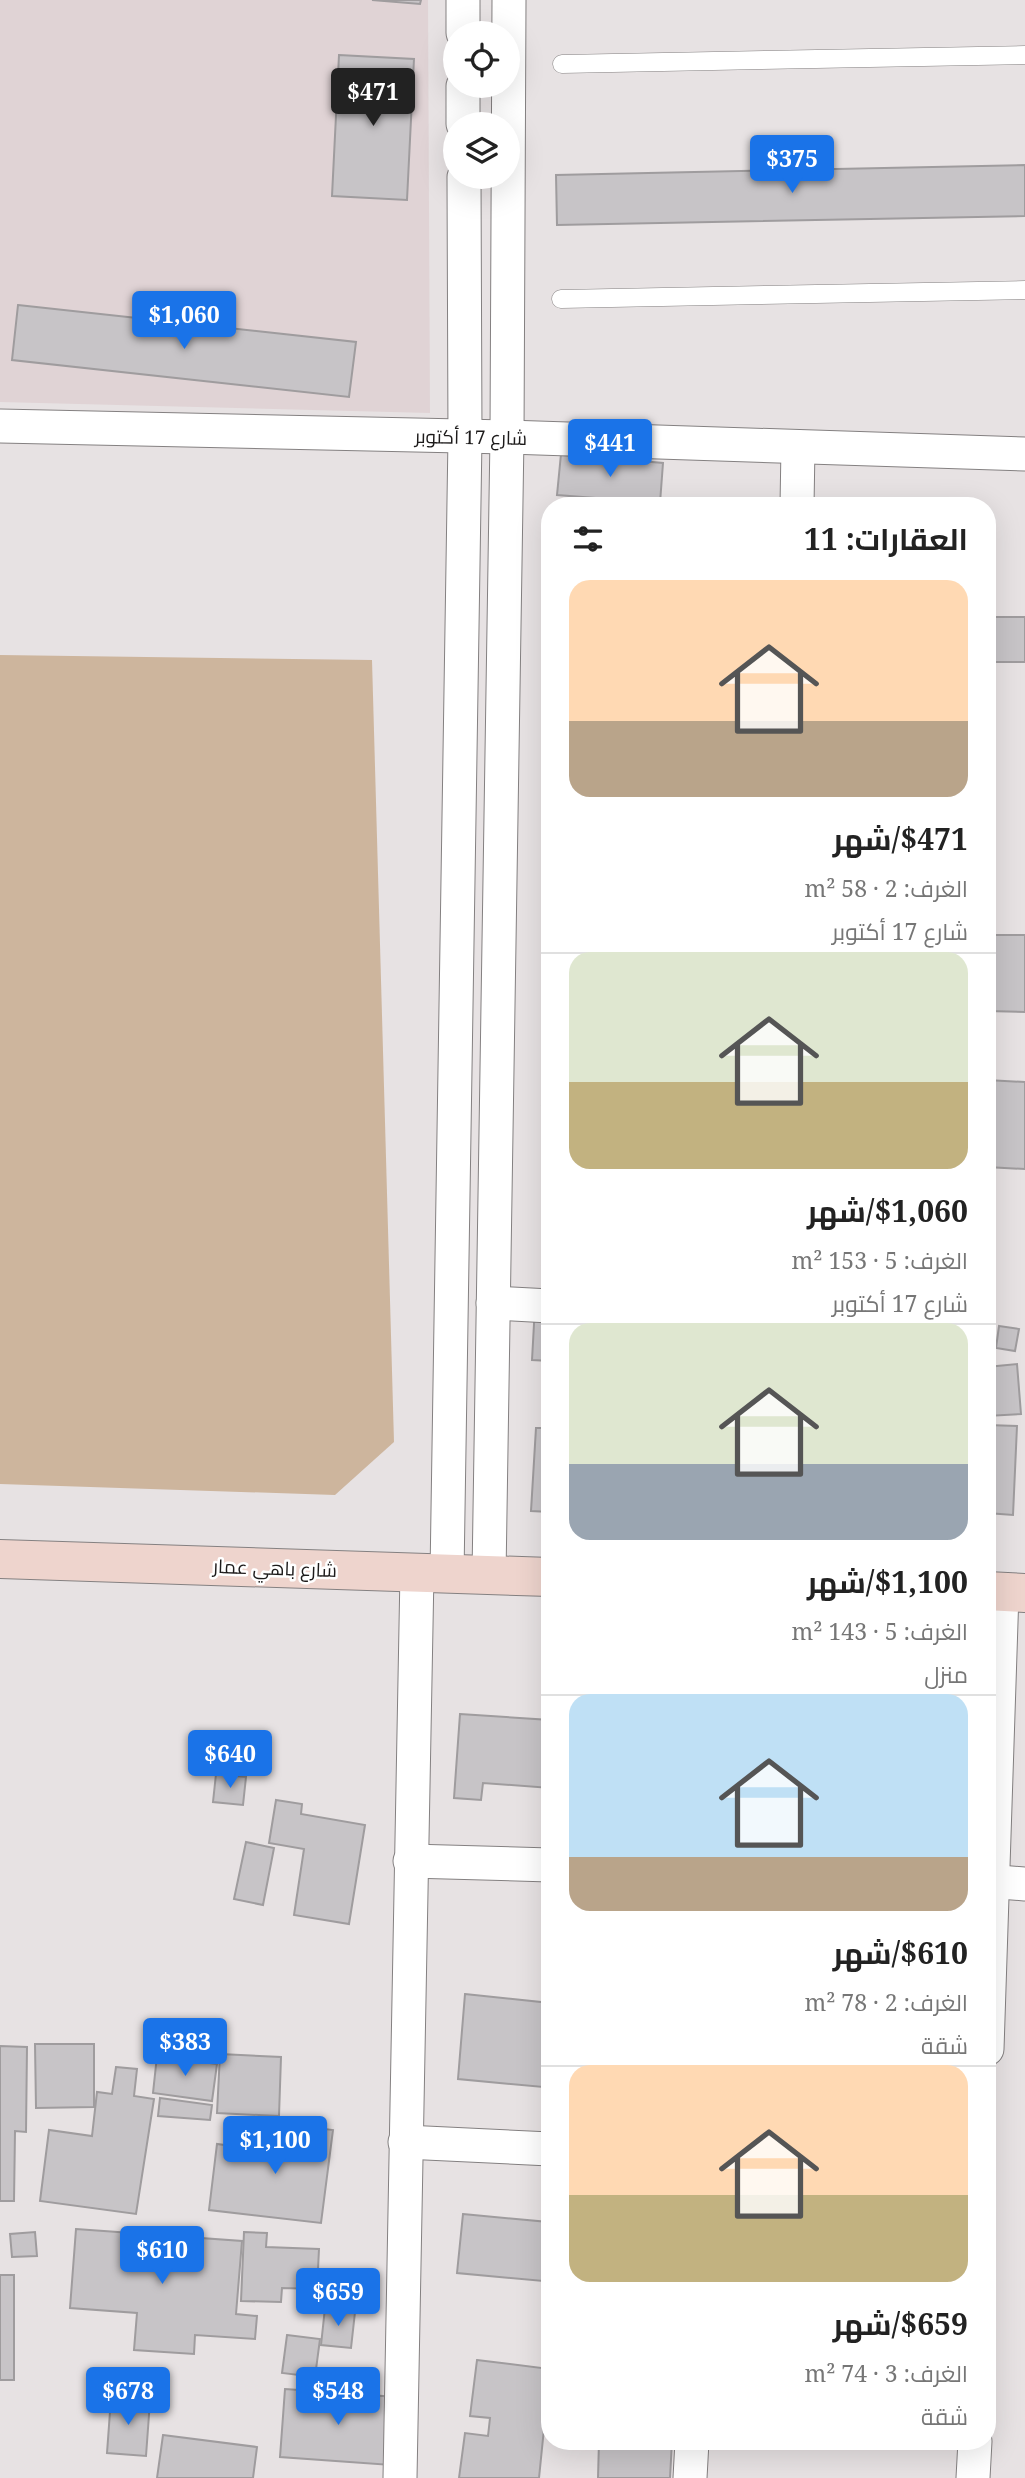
<!DOCTYPE html>
<html lang="ar">
<head>
<meta charset="utf-8">
<style>
  body { margin:0; font-family:"Noto Serif",Cairo,serif; background:#f2f2f2; color:#222; direction:rtl; height:100vh; display:flex; flex-direction:column; font-size:26px; white-space:nowrap }
  * { box-sizing:border-box; margin:0 }
  p { font-size:23px; color:#767676 }
  .icon { flex:none; width:38px; height:38px; fill:none; stroke:currentColor; stroke-width:2; stroke-linecap:round; stroke-linejoin:round }
  .map { position:relative; flex:1; overflow:hidden; direction:ltr }
  .panel { position:absolute; left:541px; top:497px; width:455px; height:1953px; display:flex; flex-direction:column; background:#fff; border-radius:28px; box-shadow:0 7px 28px #0002; direction:rtl }
  .panel>* { flex:none }
  .tools { position:absolute; left:443px; top:21px; display:grid; gap:14px }
  .tools a { display:grid; place-items:center; width:77px; height:77px; border-radius:50%; background:#fff; box-shadow:0 7px 28px #0002; font-size:35px }
  .price { position:absolute; translate:-50% -60px; padding:0 16px; border-radius:7px; background:#1a73e8; color:#fff; font-size:23px; line-height:46px; filter:drop-shadow(0 2px 4px #0008) }
  .price::after { content:''; position:absolute; left:50%; top:42px; width:21px; height:16px; margin-left:-10px; background:inherit; clip-path:polygon(0 0,100% 0,50% 100%) }
  .price.selected { background:#222; color:#fff }
  ul { padding:0; list-style:none }
  li { display:grid; align-content:center; gap:14px; height:371px; padding:0 28px }
  li+li { border-top:2px solid #e0e0e0 }
  li span { display:grid; place-items:center; height:217px; border-radius:21px; color:#555 }
  li>.icon { margin-inline-start:auto }
  span .icon { width:126px; height:126px; fill:#fffc; stroke-width:1 }
  li b { font-size:30px }
  h2 { display:flex; justify-content:space-between; align-items:center; height:84px; padding:0 28px; font-size:30px }
  .map>svg:first-child { display:block }
  .built { fill:#e0d3d5 }
  .grass { fill:#cdb59d }
  .building { fill:#c7c4c7; stroke:#9f9c9e; stroke-width:2 }
  .lines { fill:none; stroke-linecap:round; stroke-linejoin:round }
  .lane-casing { stroke:#848081; stroke-width:19 }
  .street-casing { stroke:#848081; stroke-width:35 }
  .secondary-casing { stroke:#848081; stroke-width:40 }
  .lane { stroke:#fff; stroke-width:18 }
  .street { stroke:#fff; stroke-width:33 }
  .secondary { stroke:#eed4cd; stroke-width:38 }
  .labels { text-anchor:middle; dominant-baseline:central; stroke-width:5; stroke-linejoin:round; paint-order:stroke }
  .street-label { font-size:19px; fill:#1d1b1b; stroke:#fff }
</style>
</head>
<body>
<div class="map">
<svg width="1025" height="2478" viewBox="0 0 1025 2478">
  <rect width="100%" height="100%" fill="#e7e2e3"/>
  <path class="built" d="M0,0H428L430,413L0,402Z"/>
  <path class="grass" d="M0,655L372,660L394,1442L335,1495L0,1484Z"/>
  <g class="building">
    <path d="M372,0H421L420,4Z"/>
    <path d="M339,55L414,59L407,200L332,196Z"/>
    <path d="M1025,165V216L557,225L556,175Z"/>
    <path d="M18,305L356,342L349,397L12,360Z"/>
    <path d="M561,454L663,463L660,503L557,495Z"/>
    <rect x="987" y="617" width="38" height="45"/>
    <path d="M987,935H1025V1012L987,1011Z"/>
    <path d="M546,1061H550V1106L542,1105Z"/>
    <path d="M987,1080L1025,1082V1169L987,1167Z"/>
    <path d="M549,1121H550V1266L542,1265Z"/>
    <path d="M535,1306L550,1307V1361L532,1360Z"/>
    <path d="M999,1326L1019,1329L1015,1351L996,1348Z"/>
    <path d="M1017,1364L1021,1414L987,1416V1367Z"/>
    <path d="M987,1425L1017,1426L1013,1515L987,1513Z"/>
    <path d="M536,1428H550V1512L531,1511Z"/>
    <path d="M460,1714L550,1720V1788L483,1783L481,1800L454,1798Z"/>
    <path d="M216,1774L246,1777L243,1805L213,1802Z"/>
    <path d="M276,1800L302,1804L301,1814L365,1825L349,1924L294,1915L304,1849L269,1843Z"/>
    <path d="M246,1842L274,1848L263,1905L234,1899Z"/>
    <path d="M465,1994L550,2003V2069L545,2068L543,2087L458,2079Z"/>
    <path d="M35,2044H94V2107L36,2108Z"/>
    <path d="M0,2046L27,2047L26,2132L15,2131L14,2201H0Z"/>
    <path d="M220,2054L281,2057L279,2116L217,2113Z"/>
    <path d="M157,2056L217,2064L212,2101L153,2093Z"/>
    <path d="M116,2067L137,2069L134,2096L154,2099L136,2214L40,2201L49,2130L92,2136L97,2092L112,2094Z"/>
    <path d="M160,2098L212,2105L210,2120L158,2116Z"/>
    <path d="M277,2123L333,2130L321,2223L209,2210L217,2144L274,2152Z"/>
    <path d="M463,2214L548,2222L543,2281L457,2273Z"/>
    <path d="M76,2229L242,2241L236,2314L257,2316L255,2339L195,2335L194,2354L134,2350L137,2313L70,2308Z"/>
    <path d="M35,2232L37,2256L12,2257L10,2234Z"/>
    <path d="M244,2232L267,2233L266,2247L319,2249L317,2289L282,2288L281,2302L241,2301Z"/>
    <rect x="0" y="2275" width="14" height="105"/>
    <path d="M325,2308L355,2312L351,2348L321,2345Z"/>
    <path d="M287,2335L320,2339L315,2377L282,2373Z"/>
    <path d="M477,2360L550,2369L539,2478H459L465,2433L488,2436L490,2418L470,2416Z"/>
    <path d="M285,2389L396,2397L391,2465L280,2457Z"/>
    <path d="M111,2398L150,2401L146,2456L107,2453Z"/>
    <path d="M163,2435L257,2447L253,2478H157Z"/>
    <path d="M599,2441H672L670,2478H598Z"/>
    <rect x="734" y="2441" width="99" height="7"/>
  </g>
  <g class="lines">
    <defs>
      <g id="lane">
        <path d="M562,64L1025,55"/>
        <path d="M561,299L1025,290"/>
      </g>
      <g id="street">
        <path d="M463,0V33"/>
        <path d="M463,86V124"/>
        <path d="M0,426L507,437L1025,454"/>
        <path d="M797,506L798,447"/>
        <path d="M493,1303L550,1306"/>
        <path d="M447,1574L465,438L464,177"/>
        <path d="M489,1575L507,437L509,0"/>
        <path d="M410,1861L550,1865"/>
        <path d="M987,1881L1025,1884"/>
        <path d="M987,2049L1002,1592"/>
        <path d="M405,2142L550,2149"/>
        <path d="M400,2478L417,1573"/>
        <path d="M690,2478L692,2441"/>
        <path d="M973,2478L975,2441"/>
      </g>
      <g id="secondary">
        <path d="M0,1559L550,1577"/>
        <path d="M987,1591L1025,1593"/>
      </g>
    </defs>
    <use href="#lane" class="lane-casing"/>
    <use href="#street" class="street-casing"/>
    <use href="#secondary" class="secondary-casing"/>
    <use href="#lane" class="lane"/>
    <use href="#street" class="street"/>
    <use href="#secondary" class="secondary"/>
  </g>
  <g class="labels">
    <g class="street-label">
      <text transform="translate(471 437) rotate(1)">شارع 17 أكتوبر</text>
      <text transform="translate(275 1568) rotate(2)">شارع باهي عمار</text>
    </g>
  </g>
</svg>
<div class="tools">
<a><svg class="icon" aria-label="locate" viewBox="0 0 24 24"><circle cx="12" cy="12" r="6"/><path d="M12 2v4M12 18v4M2 12h4M18 12h4"/></svg></a>
<a><svg class="icon" aria-label="layers" viewBox="0 0 24 24"><path d="M12 4l9 5-9 5-9-5zM3 14l9 5 9-5"/></svg></a>
</div>
<b class="price selected" style="left:373px;top:128px">$471</b>
<b class="price" style="left:792px;top:195px">$375</b>
<b class="price" style="left:184px;top:351px">$1,060</b>
<b class="price" style="left:610px;top:479px">$441</b>
<b class="price" style="left:230px;top:1790px">$640</b>
<b class="price" style="left:185px;top:2078px">$383</b>
<b class="price" style="left:275px;top:2176px">$1,100</b>
<b class="price" style="left:162px;top:2286px">$610</b>
<b class="price" style="left:338px;top:2328px">$659</b>
<b class="price" style="left:128px;top:2427px">$678</b>
<b class="price" style="left:338px;top:2427px">$548</b>
<section class="panel">
<h2>العقارات: 11<svg class="icon" aria-label="filters" viewBox="0 0 24 24"><path d="M4 7h16M4 17h16"/><circle cx="9" cy="7" r="2"/><circle cx="15" cy="17" r="2"/></svg></h2>
<ul>
<li><span style="background:linear-gradient(#ffd9b3 65%,#b9a48a 0)"><svg class="icon" aria-label="home" viewBox="0 0 24 24"><path d="M3 11l9-7 9 7M6 9v11h12V9"/></svg></span><div><b>$471/شهر</b><p>الغرف: 2 · 58 m²</p><p>شارع 17 أكتوبر</p></div></li>
<li><span style="background:linear-gradient(#dfe7d0 60%,#c2b280 0)"><svg class="icon" aria-label="home" viewBox="0 0 24 24"><path d="M3 11l9-7 9 7M6 9v11h12V9"/></svg></span><div><b>$1,060/شهر</b><p>الغرف: 5 · 153 m²</p><p>شارع 17 أكتوبر</p></div></li>
<li><span style="background:linear-gradient(#dfe7d0 65%,#9aa5b1 0)"><svg class="icon" aria-label="home" viewBox="0 0 24 24"><path d="M3 11l9-7 9 7M6 9v11h12V9"/></svg></span><div><b>$1,100/شهر</b><p>الغرف: 5 · 143 m²</p><p>منزل</p></div></li>
<li><span style="background:linear-gradient(#bfe0f5 75%,#b9a48a 0)"><svg class="icon" aria-label="home" viewBox="0 0 24 24"><path d="M3 11l9-7 9 7M6 9v11h12V9"/></svg></span><div><b>$610/شهر</b><p>الغرف: 2 · 78 m²</p><p>شقة</p></div></li>
<li><span style="background:linear-gradient(#ffd9b3 60%,#c2b280 0)"><svg class="icon" aria-label="home" viewBox="0 0 24 24"><path d="M3 11l9-7 9 7M6 9v11h12V9"/></svg></span><div><b>$659/شهر</b><p>الغرف: 3 · 74 m²</p><p>شقة</p></div></li>
</ul>
</section>
</div>
</body>
</html>
